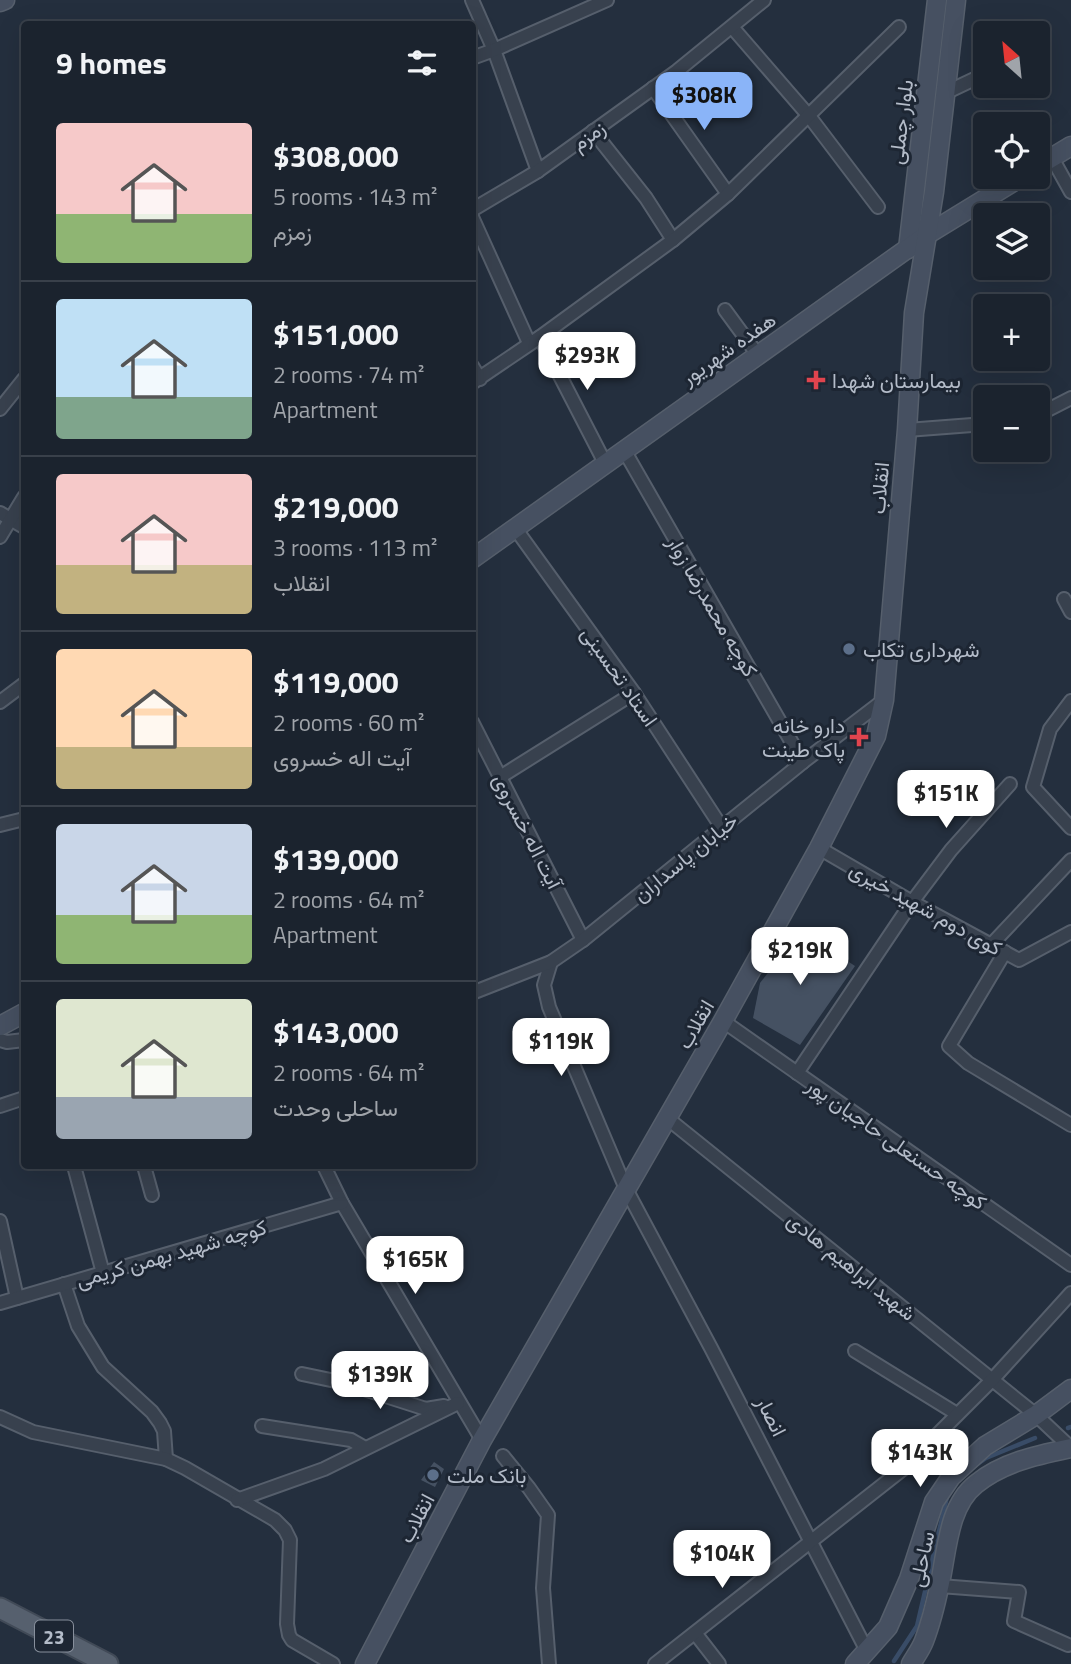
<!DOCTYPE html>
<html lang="en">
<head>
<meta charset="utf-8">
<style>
  body { margin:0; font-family:"Titillium Web",Vazirmatn,sans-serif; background:#242b36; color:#f1f3f6; height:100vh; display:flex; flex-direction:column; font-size:26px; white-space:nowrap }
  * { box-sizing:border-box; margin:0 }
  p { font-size:23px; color:#a0a4aa }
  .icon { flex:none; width:38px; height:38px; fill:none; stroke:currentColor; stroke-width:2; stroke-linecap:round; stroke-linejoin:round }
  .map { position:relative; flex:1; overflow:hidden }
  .sheet { position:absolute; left:21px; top:21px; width:455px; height:1148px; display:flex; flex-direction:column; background:#1b232e; border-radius:7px; box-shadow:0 7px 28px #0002,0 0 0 2px #39404a }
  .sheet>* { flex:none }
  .needle { width:46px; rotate:333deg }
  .tools { position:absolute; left:973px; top:21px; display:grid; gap:14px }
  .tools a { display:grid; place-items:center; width:77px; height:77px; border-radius:7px; background:#1b232e; box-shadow:0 7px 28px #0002,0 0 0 2px #39404a; font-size:35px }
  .price { position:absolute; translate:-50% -60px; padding:0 16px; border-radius:14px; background:#fff; color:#222; font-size:23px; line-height:46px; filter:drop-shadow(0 2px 4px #0008) }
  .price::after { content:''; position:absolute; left:50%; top:42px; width:21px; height:16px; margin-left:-10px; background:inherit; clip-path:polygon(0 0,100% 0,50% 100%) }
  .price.active { background:#8ab4f8; color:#111 }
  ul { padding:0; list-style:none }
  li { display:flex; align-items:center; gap:21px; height:175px; padding:0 35px }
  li+li { border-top:2px solid #39404a }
  li span { display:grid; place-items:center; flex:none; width:196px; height:140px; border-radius:7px; color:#555 }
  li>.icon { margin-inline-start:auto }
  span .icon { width:84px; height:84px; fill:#fffc; stroke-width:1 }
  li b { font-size:30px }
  h2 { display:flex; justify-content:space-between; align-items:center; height:84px; padding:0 35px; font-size:30px }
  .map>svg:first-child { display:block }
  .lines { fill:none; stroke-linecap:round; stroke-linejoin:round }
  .stream { stroke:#394c67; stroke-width:4.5 }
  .building { fill:#455162 }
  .street-casing { stroke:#565f6c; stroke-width:16 }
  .secondary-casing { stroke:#565f6c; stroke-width:21 }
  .primary-casing { stroke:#414a57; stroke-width:23 }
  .street { stroke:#38414e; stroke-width:12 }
  .secondary { stroke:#465061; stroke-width:18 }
  .primary { stroke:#56606e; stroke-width:19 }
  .health-dot { fill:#e0444e; stroke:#1d2633; stroke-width:2.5 }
  .service-dot { fill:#5c6f8a; stroke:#1d2633; stroke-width:2.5 }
  .labels { text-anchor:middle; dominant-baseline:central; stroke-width:6; stroke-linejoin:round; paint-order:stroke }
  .shield { fill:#1d2633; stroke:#878f9c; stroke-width:2 }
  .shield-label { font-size:19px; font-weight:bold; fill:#b4bcc9 }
  .street-label { font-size:21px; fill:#b4bcc9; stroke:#1d2633 }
  .poi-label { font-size:21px; fill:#b4bcc9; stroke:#1d2633; text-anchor:start }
</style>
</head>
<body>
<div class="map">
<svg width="1071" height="1664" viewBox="0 0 1071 1664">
  <rect width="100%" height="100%" fill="#242f3e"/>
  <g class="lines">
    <g class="stream">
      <path d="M1068,1428L1071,1427"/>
      <path d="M976,1465L986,1458L1035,1438"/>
      <path d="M894,1661L917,1626L947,1497"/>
    </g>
  </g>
  <g class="building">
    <path d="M801,930L855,966L800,1045L753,1018L760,983Z"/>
    <path d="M434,1462L444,1469L435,1487L421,1480Z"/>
  </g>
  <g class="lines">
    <defs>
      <g id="street">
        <path d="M472,0L494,50L538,171"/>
        <path d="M732,27L809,116L878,207"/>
        <path d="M472,58L494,50L607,0"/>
        <path d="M653,88L728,194"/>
        <path d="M945,93L985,74"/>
        <path d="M593,131L646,198L673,240"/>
        <path d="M1052,158L1071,192"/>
        <path d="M472,210L538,171L677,71L764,0"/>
        <path d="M472,217L529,343"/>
        <path d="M725,310L758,355"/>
        <path d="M540,337L605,463"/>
        <path d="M472,366L480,379"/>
        <path d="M472,383L540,337L673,240L728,194L899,27"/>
        <path d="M0,409L24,379"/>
        <path d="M1038,415L1071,398"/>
        <path d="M907,430L985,424"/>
        <path d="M624,450L803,762"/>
        <path d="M0,513L24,527"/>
        <path d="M515,528L634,693L722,828"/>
        <path d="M0,537L24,497"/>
        <path d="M1064,599L1071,612"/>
        <path d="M1071,701L1050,729L1033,787L1071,828"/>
        <path d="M0,702L24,684"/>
        <path d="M472,722L583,940"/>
        <path d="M500,777L634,693"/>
        <path d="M0,825L24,819"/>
        <path d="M819,848L912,902L1019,960L1071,932"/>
        <path d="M991,945L1071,860"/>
        <path d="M1005,952L949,1046L968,1063L1071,1125"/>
        <path d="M551,962L544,985L549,1007L626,1189L711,1348L867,1651"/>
        <path d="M472,993L551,962L583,940L803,762L884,700"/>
        <path d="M723,1021L1071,1265"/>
        <path d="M0,1040L7,1042L24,1040"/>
        <path d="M797,1073L912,902L951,850L1010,784"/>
        <path d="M0,1106L24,1098"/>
        <path d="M667,1118L1036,1415L1071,1448"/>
        <path d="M74,1166L103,1273"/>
        <path d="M144,1166L152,1195"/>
        <path d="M324,1166L342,1203L482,1440"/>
        <path d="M0,1221L17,1298"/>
        <path d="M64,1284L78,1326L103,1367L152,1412L160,1423L164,1431L166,1459"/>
        <path d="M0,1303L342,1203"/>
        <path d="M855,1351L957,1414"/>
        <path d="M302,1374L345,1383L426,1409L444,1406"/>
        <path d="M0,1417L33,1432L166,1459L185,1468L275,1520L285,1530L290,1540L287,1624L289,1635L292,1640L333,1664"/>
        <path d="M262,1426L351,1440L365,1448"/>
        <path d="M503,1456L529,1488L548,1515L543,1588L549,1664"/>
        <path d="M237,1500L324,1469L458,1403"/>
        <path d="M940,1586L1019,1592L1014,1621L1068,1645"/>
        <path d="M695,1633L719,1664"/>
        <path d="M655,1664L903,1469L992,1380L1071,1293"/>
      </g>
      <g id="secondary">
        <path d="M0,2L5,0"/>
        <path d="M1038,166L1071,146"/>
        <path d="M908,249L937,0"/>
        <path d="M472,559L928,234L1021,177"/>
        <path d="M0,1026L24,1013"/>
        <path d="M365,1664L482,1440L723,1021L819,848L876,736L884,700L907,430L914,313L934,192L956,0"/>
        <path d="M855,1664L888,1627L909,1579L934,1502L951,1477L985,1446L1036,1415L1071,1389"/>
        <path d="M911,1664C915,1657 921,1649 924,1641C931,1623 936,1602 940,1583C947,1551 948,1506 976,1484C1003,1462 1038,1455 1071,1448"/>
      </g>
      <path id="primary" d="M0,1608L108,1664"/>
    </defs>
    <use href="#street" class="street-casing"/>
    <use href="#secondary" class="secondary-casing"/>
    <use href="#primary" class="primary-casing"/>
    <use href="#street" class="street"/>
    <use href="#secondary" class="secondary"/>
    <use href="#primary" class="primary"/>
  </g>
  <g class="health-dot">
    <path d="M812.5 369.5h7v7h7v7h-7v7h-7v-7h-7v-7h7z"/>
    <path d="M855.5 726.5h7v7h7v7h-7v7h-7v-7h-7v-7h7z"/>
  </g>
  <g class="service-dot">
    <circle cx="849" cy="649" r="7"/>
    <circle cx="433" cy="1475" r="7"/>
  </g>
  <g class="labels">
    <rect class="shield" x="35" y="1620.5" width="38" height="31" rx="5"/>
    <g class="shield-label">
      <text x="54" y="1636">23</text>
    </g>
    <g class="street-label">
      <text transform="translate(900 122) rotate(-83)">بلوار چملی</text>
      <text transform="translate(588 135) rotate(-36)">زمزم</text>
      <text transform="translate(728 348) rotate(-35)">هفده شهریور</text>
      <text transform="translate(879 488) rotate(-85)">انقلاب</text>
      <text transform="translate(713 606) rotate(60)">کوچه محمدرضا زوار</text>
      <text transform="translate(620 676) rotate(55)">استاد تحسینی</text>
      <text transform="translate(528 831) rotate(63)">آیت اله خسروی</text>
      <text transform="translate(685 857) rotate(-39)">خیابان پاسداران</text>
      <text transform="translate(926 908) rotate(29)">کوی دوم شهید خیری</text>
      <text transform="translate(695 1024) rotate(-60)">انقلاب</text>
      <text transform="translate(897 1143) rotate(35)">کوچه حسنعلی حاجیان پور</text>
      <text transform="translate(171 1253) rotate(-16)">کوچه شهید بهمن کریمی</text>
      <text transform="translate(852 1266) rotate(39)">شهید ابراهیم هادی</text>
      <text transform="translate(772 1416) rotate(63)">انصار</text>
      <text transform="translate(416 1518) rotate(-62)">انقلاب</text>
      <text transform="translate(921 1559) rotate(-78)">ساحلی</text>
    </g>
    <g class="poi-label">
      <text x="832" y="380">بیمارستان شهدا</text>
      <text x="863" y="649">شهرداری تکاب</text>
      <text x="845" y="725" text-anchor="end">دارو خانه<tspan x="845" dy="24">پاک طینت</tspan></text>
      <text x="447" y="1475">بانک ملت</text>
    </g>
  </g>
</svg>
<div class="tools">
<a><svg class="needle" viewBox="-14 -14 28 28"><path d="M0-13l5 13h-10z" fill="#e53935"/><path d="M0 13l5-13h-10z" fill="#a0a4aa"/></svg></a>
<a><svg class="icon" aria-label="locate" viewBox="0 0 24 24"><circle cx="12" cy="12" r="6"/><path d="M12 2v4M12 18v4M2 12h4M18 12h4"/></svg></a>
<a><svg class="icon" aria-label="layers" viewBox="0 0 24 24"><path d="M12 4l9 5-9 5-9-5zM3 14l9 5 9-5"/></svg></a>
<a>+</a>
<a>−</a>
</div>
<b class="price active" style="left:704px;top:132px">$308K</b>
<b class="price" style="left:587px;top:392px">$293K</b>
<b class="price" style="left:946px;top:830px">$151K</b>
<b class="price" style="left:800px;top:987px">$219K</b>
<b class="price" style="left:561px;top:1078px">$119K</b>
<b class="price" style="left:415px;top:1296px">$165K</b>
<b class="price" style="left:380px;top:1411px">$139K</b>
<b class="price" style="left:920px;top:1489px">$143K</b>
<b class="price" style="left:722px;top:1590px">$104K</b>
<section class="sheet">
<h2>9 homes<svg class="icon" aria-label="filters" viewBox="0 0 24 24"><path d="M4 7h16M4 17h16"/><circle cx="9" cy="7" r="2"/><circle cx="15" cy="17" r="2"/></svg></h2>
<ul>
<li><span style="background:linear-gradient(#f6c9c9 65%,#8fb573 0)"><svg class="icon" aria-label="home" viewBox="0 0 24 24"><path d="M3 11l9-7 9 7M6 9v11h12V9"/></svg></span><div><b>$308,000</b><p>5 rooms · 143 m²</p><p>زمزم</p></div></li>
<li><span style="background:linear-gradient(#bfe0f5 70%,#7fa58c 0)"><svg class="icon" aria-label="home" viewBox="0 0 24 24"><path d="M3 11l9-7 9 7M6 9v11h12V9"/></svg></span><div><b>$151,000</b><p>2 rooms · 74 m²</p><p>Apartment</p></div></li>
<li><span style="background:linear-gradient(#f6c9c9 65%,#c2b280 0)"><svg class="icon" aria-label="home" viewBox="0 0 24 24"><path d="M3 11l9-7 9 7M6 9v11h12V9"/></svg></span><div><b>$219,000</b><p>3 rooms · 113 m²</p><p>انقلاب</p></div></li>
<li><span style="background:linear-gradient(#ffd9b3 70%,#c2b280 0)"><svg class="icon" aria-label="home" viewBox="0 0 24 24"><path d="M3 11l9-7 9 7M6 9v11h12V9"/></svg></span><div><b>$119,000</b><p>2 rooms · 60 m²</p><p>آیت اله خسروی</p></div></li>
<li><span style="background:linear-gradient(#c9d6e8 65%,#8fb573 0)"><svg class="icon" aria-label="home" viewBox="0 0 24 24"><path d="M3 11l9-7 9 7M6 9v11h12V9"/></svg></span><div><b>$139,000</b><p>2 rooms · 64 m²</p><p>Apartment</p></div></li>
<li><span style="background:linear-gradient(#dfe7d0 70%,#9aa5b1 0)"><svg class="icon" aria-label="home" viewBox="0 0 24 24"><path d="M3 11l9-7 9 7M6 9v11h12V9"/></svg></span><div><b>$143,000</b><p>2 rooms · 64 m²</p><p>ساحلی وحدت</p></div></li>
</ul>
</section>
</div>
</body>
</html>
